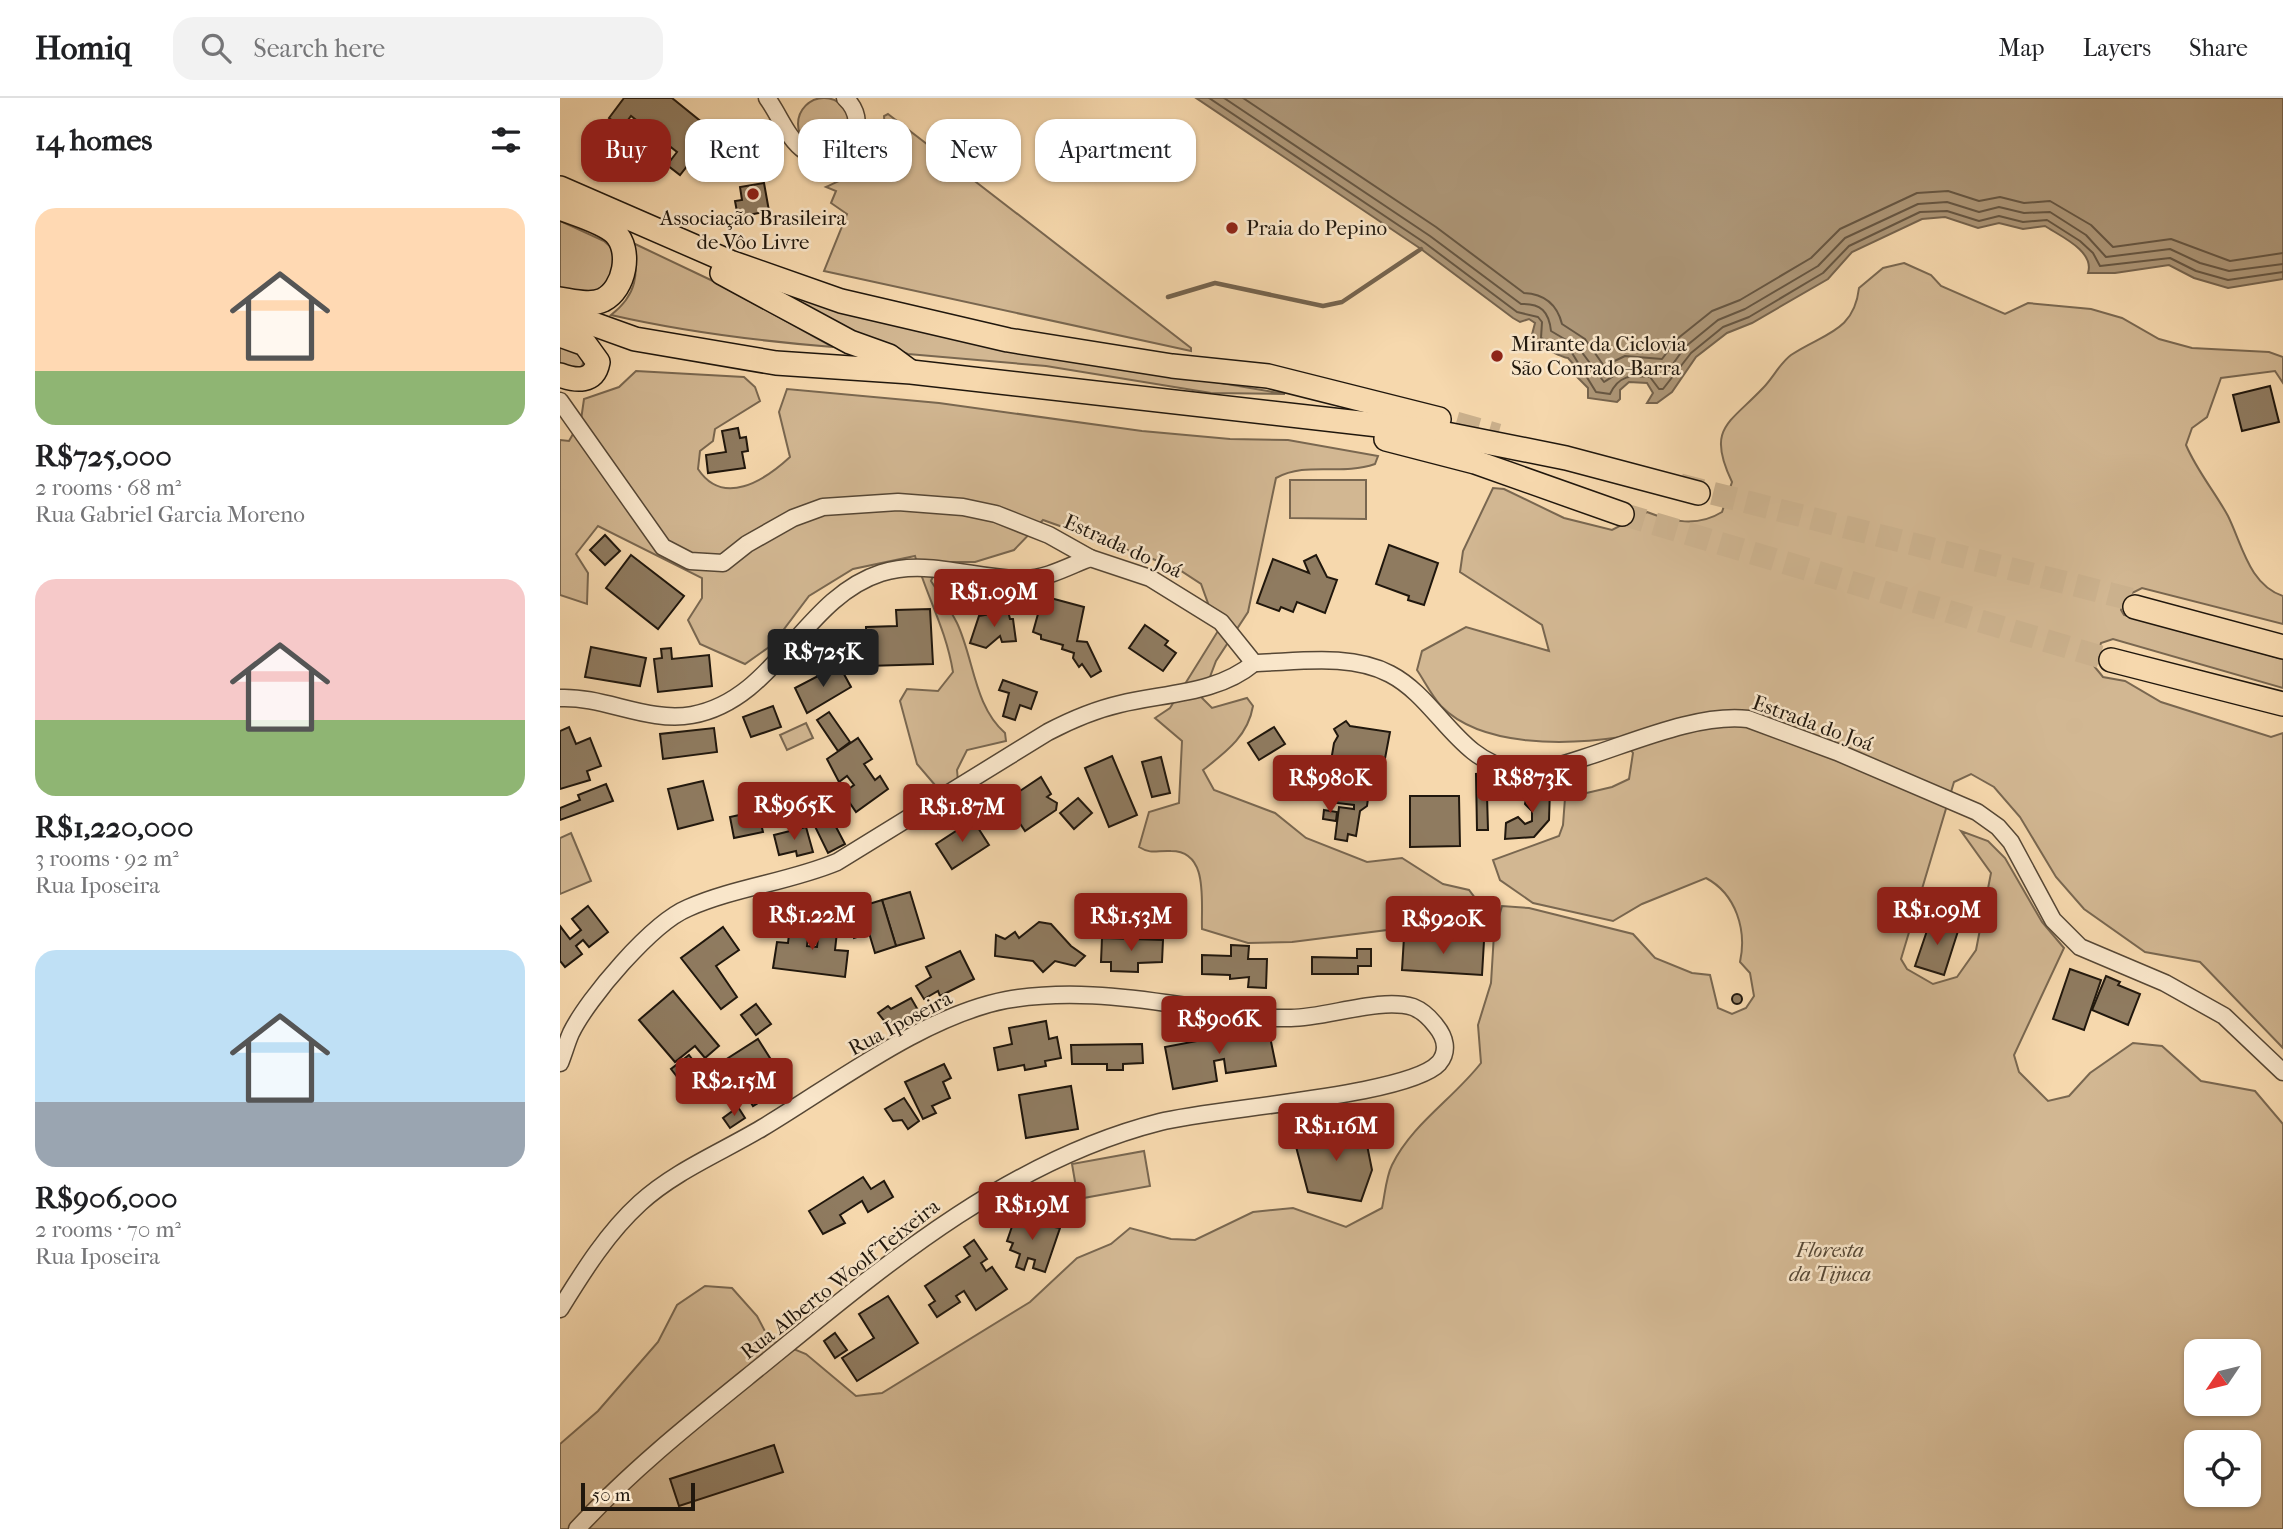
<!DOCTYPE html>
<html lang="en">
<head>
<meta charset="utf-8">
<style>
  body { margin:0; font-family:"IM FELL French Canon",serif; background:#f2f2f2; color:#202124; height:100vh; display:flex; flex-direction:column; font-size:26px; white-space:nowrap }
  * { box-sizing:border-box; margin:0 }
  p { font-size:23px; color:#757577 }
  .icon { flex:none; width:38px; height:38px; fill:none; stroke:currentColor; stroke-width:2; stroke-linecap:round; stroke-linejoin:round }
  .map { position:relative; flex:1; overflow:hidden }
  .side { display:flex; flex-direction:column; background:#fff; width:560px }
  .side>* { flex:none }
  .top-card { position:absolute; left:21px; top:21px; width:665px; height:63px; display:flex; gap:14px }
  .needle { width:46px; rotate:235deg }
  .fabs { position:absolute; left:1624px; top:1241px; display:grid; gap:14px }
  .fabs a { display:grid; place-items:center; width:77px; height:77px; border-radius:14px; background:#fff; box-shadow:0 2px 5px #0004; font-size:35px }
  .scale { position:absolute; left:21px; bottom:18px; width:114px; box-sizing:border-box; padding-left:7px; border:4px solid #20170d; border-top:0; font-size:19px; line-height:24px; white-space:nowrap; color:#20170d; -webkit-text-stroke:5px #f9e6ca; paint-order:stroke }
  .price { position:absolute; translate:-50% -60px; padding:0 16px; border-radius:7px; background:#8f2418; color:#fff; font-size:23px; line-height:46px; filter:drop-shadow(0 2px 4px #0008) }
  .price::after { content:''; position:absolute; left:50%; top:42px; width:21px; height:16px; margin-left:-10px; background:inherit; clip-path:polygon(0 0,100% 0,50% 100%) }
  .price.on { background:#222; color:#fff }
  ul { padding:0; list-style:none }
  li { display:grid; align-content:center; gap:14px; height:371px; padding:0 35px }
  li span { display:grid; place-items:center; height:217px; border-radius:21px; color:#555 }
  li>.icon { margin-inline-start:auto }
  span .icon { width:126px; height:126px; fill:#fffc; stroke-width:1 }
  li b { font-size:30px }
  h2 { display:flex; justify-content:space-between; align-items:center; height:84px; padding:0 35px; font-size:30px }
  .pill { padding:0 24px; border-radius:21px; background:#fff; box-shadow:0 2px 5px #0004; font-size:24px; line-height:63px }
  .pill.on { background:#8f2418; color:#fff }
  header { display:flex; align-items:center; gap:42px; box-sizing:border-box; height:98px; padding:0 35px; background:#fff; border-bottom:2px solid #e0e0e0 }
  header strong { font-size:33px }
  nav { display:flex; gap:38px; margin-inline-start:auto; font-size:24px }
  .search { width:490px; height:63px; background:#f2f2f2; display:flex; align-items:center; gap:18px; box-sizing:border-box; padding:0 24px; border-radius:21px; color:#757577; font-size:26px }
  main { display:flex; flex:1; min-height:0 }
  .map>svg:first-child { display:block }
  .green { fill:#d2b792; stroke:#796750; stroke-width:2; fill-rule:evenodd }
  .water { fill:#ad9677; stroke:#75634d; stroke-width:2 }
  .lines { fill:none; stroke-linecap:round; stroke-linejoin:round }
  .shore { stroke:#665642; stroke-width:2 }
  .stream { stroke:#75634d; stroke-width:4.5 }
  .building { fill:#8f7b60; stroke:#20170d; stroke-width:2 }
  .highway-tunnel { stroke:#cbb18d; stroke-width:23; stroke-dasharray:23 11; stroke-linecap:butt }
  .minor-casing { stroke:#564735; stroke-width:19 }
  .highway-casing { stroke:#20170d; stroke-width:26 }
  .minor { stroke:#f9e6ca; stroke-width:16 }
  .highway { stroke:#f6d8ad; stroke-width:23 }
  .poi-dot { fill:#8f2418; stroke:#f9e6ca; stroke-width:2.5 }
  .labels { text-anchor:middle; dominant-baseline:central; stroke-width:5; stroke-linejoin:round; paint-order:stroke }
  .poi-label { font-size:21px; fill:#20170d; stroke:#f9e6ca; text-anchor:start }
  .street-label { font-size:21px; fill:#20170d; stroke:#f9e6ca }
  .park-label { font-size:21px; font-style:italic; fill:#554735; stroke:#f9e6ca }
</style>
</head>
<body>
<header>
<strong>Homiq</strong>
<div class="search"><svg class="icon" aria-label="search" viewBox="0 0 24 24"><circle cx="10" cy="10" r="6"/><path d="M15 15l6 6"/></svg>Search here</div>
<nav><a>Map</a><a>Layers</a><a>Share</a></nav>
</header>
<main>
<section class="side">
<h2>14 homes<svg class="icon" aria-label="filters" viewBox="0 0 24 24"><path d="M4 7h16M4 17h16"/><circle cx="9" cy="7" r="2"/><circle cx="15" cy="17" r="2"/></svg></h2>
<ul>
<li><span style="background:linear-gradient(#ffd9b3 75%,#8fb573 0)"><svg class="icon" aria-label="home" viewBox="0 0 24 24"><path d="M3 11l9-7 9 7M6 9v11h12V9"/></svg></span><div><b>R$725,000</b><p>2 rooms · 68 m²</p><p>Rua Gabriel Garcia Moreno</p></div></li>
<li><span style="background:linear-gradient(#f6c9c9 65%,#8fb573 0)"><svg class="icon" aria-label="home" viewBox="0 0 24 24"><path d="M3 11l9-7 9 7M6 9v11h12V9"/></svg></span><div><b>R$1,220,000</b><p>3 rooms · 92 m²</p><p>Rua Iposeira</p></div></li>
<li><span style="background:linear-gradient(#bfe0f5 70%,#9aa5b1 0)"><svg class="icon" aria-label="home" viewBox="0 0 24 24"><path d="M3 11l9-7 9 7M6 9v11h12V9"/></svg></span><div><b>R$906,000</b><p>2 rooms · 70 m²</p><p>Rua Iposeira</p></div></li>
</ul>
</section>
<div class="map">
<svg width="1723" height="1431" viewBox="0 0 1723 1431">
  <rect width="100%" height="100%" fill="#f6d8ad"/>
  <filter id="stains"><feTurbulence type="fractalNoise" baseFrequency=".00286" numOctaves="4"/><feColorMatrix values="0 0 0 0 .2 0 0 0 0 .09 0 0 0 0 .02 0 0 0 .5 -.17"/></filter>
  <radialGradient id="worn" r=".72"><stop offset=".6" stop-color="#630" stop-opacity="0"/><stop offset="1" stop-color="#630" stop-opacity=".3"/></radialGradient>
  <g class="green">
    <circle cx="264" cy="26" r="26"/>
    <path d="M328,16L631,250V253L264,173L287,116L271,105L276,93L266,89C300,73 328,63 324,18Z"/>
    <path d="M73,41L100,63L87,80L60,58Z"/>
    <path d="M0,123L44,143L53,151L54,181L36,198L0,190Z"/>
    <path d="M73,145L155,184L273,249C198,243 125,234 51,217C77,197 79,176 73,145Z"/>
    <path d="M1344,165L1371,177L1381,188L1445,216L1468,205L1531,211L1562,220L1599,241L1632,250L1709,254L1723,259V285L1715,273L1661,280L1647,319L1632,330L1626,347C1637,373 1655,394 1668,418C1682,446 1689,487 1723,498V526L1582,490L1568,497L1561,512L1564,517L1723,561V590L1553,541L1541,545L1534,568L1543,579L1565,583L1601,604L1711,639L1723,635V950L1640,864L1585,854L1524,811L1496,779L1460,719L1434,689L1411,676L1394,684L1341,861L1347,871L1373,886L1397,879L1416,852L1431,775L1401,733L1428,743L1445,760L1482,824L1504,850L1454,957L1459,974L1488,1003L1509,998L1530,975L1573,945L1602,948L1641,983L1695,993L1723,1026V1431H0V1346L38,1313L98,1244L117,1207L145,1188L172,1190L197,1218L209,1241L246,1256L296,1298L322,1295L470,1204L517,1160L551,1146L570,1130L611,1141L635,1142L693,1114L733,1110L786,1129L822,1110C825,1096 826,1079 832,1067C852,1026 893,1001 921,965L918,927L931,885L934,836L942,808L969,810L1073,836L1095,860L1132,875L1150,877L1158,910L1172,916L1186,910L1194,898L1190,875L1180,864C1187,832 1176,796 1146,780L1082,806L1053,823L973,805L940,782L933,762L999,738L1003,727L1005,700L1052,689L1069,681L1073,655L1061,639C1008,647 922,650 881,608C872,598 865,584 857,572L862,553L906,529L989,553L982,527L900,474L903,453L933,390L944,391L1004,420L1052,432L1087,414C1112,424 1138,429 1162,414L1172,384C1146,330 1169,326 1203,290C1213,280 1220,265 1231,257C1264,235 1294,234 1299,190L1323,170ZM1636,1253H1689V1306H1636ZM1636,1344H1689V1396H1636Z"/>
    <path d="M223,195L398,240L725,296L651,295L486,268L348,256L297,236Z"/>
    <path d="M0,243L17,250L25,260L22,268L13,275L0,269Z"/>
    <path d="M76,273L184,279L195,289L200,303L155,331L153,343L140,353L138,371C163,409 204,383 230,359L219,314L227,291L379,305L582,333L670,341L728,342L818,358L815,366C780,378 747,363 716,380L688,514L656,563L642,600L652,610L687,600L693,608C688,638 666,654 643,672L654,692L715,715L746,740L807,764L842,760L883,786L909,792L918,804C890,806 838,799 827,832L732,844L688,845L642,831C641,803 649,753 611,753C597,752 592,757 579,749L589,714L619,705L622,643L595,620L610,610L658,533L641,486L615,469L483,422L454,452L415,464H379L371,483C380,497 390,511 397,525C414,561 414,608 445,635L446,643L407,652L397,672L400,705L393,713L385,710L381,694L357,666L340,603L347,591L378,593L393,574C386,531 367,499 355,458L293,471L249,498L212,547L185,566L140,546L128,522L142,500V480L38,428L16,456L28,475L27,506L0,497V342L9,343L21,322L24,301L59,289Z"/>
    <path d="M730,382H806V421L730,420Z"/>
    <path d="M246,625L253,640L227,652L220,637Z"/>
    <path d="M11,735L31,783L0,796V740Z"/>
    <path d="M584,1053L590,1088L518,1101L512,1066Z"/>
  </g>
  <path class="water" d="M636,0H1723V181L1668,190L1634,180L1609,167L1555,175H1528C1535,153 1500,138 1485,128L1463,131L1439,125L1418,130L1385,119L1362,121L1292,154L1268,181L1192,225L1167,235L1136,259L1112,294L1097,305H1087L1093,295L1087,285L1069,284L1060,292V301L1057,304L1028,300V290L1015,277L1016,269L1008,260C1001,260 982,248 970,244L975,225L969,221L960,224L953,220L861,151Z"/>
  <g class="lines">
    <g class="shore">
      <path d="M649,0L865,145L957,214L978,219L982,224L981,240L1012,255L1036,294L1050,296C1059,277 1071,277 1090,279L1099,291H1103L1131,255L1163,229L1189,219L1263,175L1289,148L1360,114L1387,113L1419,123L1439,118L1463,124L1487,122L1520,143L1533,155L1540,168L1610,160L1636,173L1668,182L1723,174"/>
      <path d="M664,0L870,138L961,206C981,205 989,214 991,233L1018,249L1044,284C1075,264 1069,265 1105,277L1125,249L1158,222L1185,211L1258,168L1285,140L1358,106L1387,104L1419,114L1439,109L1464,115L1490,114L1526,137L1546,159L1610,151L1640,165L1669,173L1723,166"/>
      <path d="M683,0L876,129L964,195C984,196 997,206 1002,226L1025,241L1044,268L1065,258L1102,261L1117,241L1152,213L1180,202L1251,160L1280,131L1357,95L1388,93L1419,103L1440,99L1464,105L1490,103L1531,127L1553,149L1611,141L1670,163L1723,155"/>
    </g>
    <path class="stream" d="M608,199L655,185L763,208L782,204L861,151"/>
  </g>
  <g class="building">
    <path d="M64,0H112L154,34L120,77L107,67L117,54L71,18L62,30L49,20Z"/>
    <path d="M204,85L209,113L178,119L175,103L182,102L180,89Z"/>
    <path d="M1710,288L1719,324L1682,333L1673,297Z"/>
    <path d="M178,330L180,340L186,339L188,353L182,354L185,370L148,375L146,357L166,354L162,333Z"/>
    <path d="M45,437L60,453L45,467L30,452Z"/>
    <path d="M829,447L878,465L864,507L848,502L849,498L816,486Z"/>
    <path d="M71,457L124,498L98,531L46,490Z"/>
    <path d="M756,457L767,479L777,482L765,515L737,504L733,514L721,509L719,513L697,505L713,461L749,475L744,463Z"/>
    <path d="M483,498L524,509L517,543L527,544L541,573L531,579L522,566L519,569L513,560L514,555L502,551L503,547L481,541V537L473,534Z"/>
    <path d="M370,511L373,566L307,568L306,529L337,528L336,512Z"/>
    <path d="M448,513L450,521H453L456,543L442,544L440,538L426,550L410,545L419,518Z"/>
    <path d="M585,527L608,543L605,547L616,555L603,573L569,550Z"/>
    <path d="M31,549L86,560L80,588L25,579Z"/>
    <path d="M111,550L112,561L149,557L152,588L98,594L94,561L102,560L101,551Z"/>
    <path d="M279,567L291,589L247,615L235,590Z"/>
    <path d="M443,582L477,594L471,611L460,607L455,622L443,618L449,595L439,592Z"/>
    <path d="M213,608L221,629L191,639L183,619Z"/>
    <path d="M269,614L290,644L278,653L257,622Z"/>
    <path d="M786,623L790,628L830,634L820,687L810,686L807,708L800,713L796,738L788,736L787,743L775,741L779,709L794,711V707L777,705L781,676L769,675L774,645L778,638L774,631Z"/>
    <path d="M9,629L16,646L30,640L41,668L27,673L30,682L0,691V633Z"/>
    <path d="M714,629L725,646L699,662L688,645Z"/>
    <path d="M154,630L157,654L103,661L100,636Z"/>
    <path d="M298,640L312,661L304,666L315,682L320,678L328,691L296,714L283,695L294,687L287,678L279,684L267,661Z"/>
    <path d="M552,658L577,717L549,729L525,670Z"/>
    <path d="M601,659L610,695L592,699L582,664Z"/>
    <path d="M925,675V680H935L936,697H927L928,732H917L916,676Z"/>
    <path d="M481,679L491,696L487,699L497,705L496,712L465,733L445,703Z"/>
    <path d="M725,680L742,683L740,695L722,692Z"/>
    <path d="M143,683L153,722L118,731L108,691Z"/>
    <path d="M46,686L53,703L0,722V710L20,702L18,697Z"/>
    <path d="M979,687L990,691L989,722L974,739L945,741L946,725L958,719L965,726L972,723V713L965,706L967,696Z"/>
    <path d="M263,689L280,724L275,727L285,746L268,755L241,700Z"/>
    <path d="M850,698H899L900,748L850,749Z"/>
    <path d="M518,700L532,715L514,731L500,715Z"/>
    <path d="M764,712L777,714L776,723L763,721Z"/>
    <path d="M198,713L203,734L174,740L170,719Z"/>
    <path d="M413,722L429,747L392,771L376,746Z"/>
    <path d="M246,729L253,754L237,758L236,753L219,757L214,737Z"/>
    <path d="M350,794L364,840L336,848L322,802Z"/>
    <path d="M322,802L336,848L315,855L309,835L294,840L286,813Z"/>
    <path d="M28,808L48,834L29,849L23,842L16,848L22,856L5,869L0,863V828L10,841L21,832L12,821Z"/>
    <path d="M1371,821L1399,830L1384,877L1355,868Z"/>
    <path d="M260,823L278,825L275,852L288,853L285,879L213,870L217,844L228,845L230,827L249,829L247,848L257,849Z"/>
    <path d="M479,824L491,826L511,848L525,858L515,868L495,863L483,874L473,863L435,858L436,837L445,841L455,834L459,840Z"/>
    <path d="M163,829L179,852L156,868L177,899L161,911L121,860Z"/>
    <path d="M844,839L924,843L922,877L842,872Z"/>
    <path d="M542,840L603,842L602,864L578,865V874L551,873V864H541Z"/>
    <path d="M671,847L689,848L688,861H707L706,890L688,889L689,879L670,881V877L642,876V857L671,858Z"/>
    <path d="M797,851H811V868H798V876H752V859L797,860Z"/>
    <path d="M400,853L414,881L380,898L378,893L364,901L356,888L371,879L366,869Z"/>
    <path d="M1510,871L1541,882L1524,932L1493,921Z"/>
    <path d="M1546,878L1560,884L1558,887L1580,896L1568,927L1532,912Z"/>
    <path d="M113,893L159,948L145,960L135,948L115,964L79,922Z"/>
    <circle cx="1177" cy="901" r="5"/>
    <path d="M351,900L362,919L333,934L318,915L328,908L331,911Z"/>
    <path d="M196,906L211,926L196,937L181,917Z"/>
    <path d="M486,923L489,941L497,939L501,960L485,963L486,968L465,972L464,967L438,972L434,950L452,946L449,930Z"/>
    <path d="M708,929L716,968L666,975L664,961L654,963L657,983L613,991L605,949L637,943L635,936L649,933L650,940Z"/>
    <path d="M198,941L227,987L193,1008L165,962Z"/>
    <path d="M582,946L583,965L563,966V972H547V966H512L511,947Z"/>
    <path d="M129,957L138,969L118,980L111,971Z"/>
    <path d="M384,966L391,980L383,984L390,1000L372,1008L376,1015L363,1021L345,984Z"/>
    <path d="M138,969L144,979L124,990L118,980Z"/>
    <path d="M511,988L518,1031L466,1040L459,997Z"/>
    <path d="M344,1000L359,1023L348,1031L342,1022L333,1023L325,1011Z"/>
    <path d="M178,1009L185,1020L170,1030L163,1020Z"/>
    <path d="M803,1027L812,1072L801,1103L748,1094L734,1041Z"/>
    <path d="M303,1079L311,1091L324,1083L333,1099L308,1114L302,1103L280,1117L285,1125L263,1136L249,1113Z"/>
    <path d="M457,1114L473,1119L471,1125L500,1130L485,1174L473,1170L475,1162L468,1160L464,1172L456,1169L460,1156L450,1152L453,1145L447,1143Z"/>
    <path d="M414,1142L427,1161L421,1165L426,1173L432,1169L447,1191L416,1212L404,1193L396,1198L400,1204L377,1219L369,1207L375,1203L365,1188L410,1158L404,1149Z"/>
    <path d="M328,1198L358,1245L297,1283L282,1260L314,1240L299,1216Z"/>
    <path d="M275,1235L287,1252L275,1260L264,1243Z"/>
    <path d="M214,1347L223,1374L119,1408L110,1381Z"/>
  </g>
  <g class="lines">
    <g class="highway-tunnel">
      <path d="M896,325L938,337"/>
      <path d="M1120,387L1578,503"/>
      <path d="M1062,416L1551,562"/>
    </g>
    <defs>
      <g id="minor">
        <path d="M207,0C219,16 228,42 245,53C280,78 316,28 285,0"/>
        <path d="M0,303L103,449L130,463L163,465L187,446L233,420L263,409L338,404L403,409L436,416L489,437L530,460L590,480L661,524L694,565C738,564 790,555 830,576C878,601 898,664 955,672C978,675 1002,667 1023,660C1071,645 1138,615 1188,621L1277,654L1417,714L1438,729L1451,744L1493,822L1520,849L1605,885L1664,918L1723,974"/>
        <path d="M0,600C44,598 88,625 132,617C216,602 243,500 321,475C367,460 417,482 464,481C486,481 509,468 530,460"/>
        <path d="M0,965C4,955 7,944 11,935C28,900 92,825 128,810C176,789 229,784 277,764L488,634C511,622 534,612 560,606C605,595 657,596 694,565"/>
        <path d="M0,1211C23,1174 47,1135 80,1105C115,1073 162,1054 202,1030C274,987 363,918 446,902C503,892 562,898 619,907C656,913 694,921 731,920C766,920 820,899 853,909C863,913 870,920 876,928C885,939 889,953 879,965C849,998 654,1010 600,1024C446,1063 321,1170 201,1268C138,1319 72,1371 17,1431"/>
      </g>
      <g id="highway">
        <path d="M0,90L170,164L281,203L448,242L612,268L708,278L879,321"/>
        <path d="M0,110C17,117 41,123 55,135C72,152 65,191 43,202C30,208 13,203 0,201"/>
        <path d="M162,175L290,244L329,258L348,272"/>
        <path d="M0,214L75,241L216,265L351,274L871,333L1006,360L1138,395"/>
        <path d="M0,237L25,246L38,264C34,285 16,283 0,277"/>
        <path d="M826,341L915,364L1062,416"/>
        <path d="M1575,509L1723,549"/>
        <path d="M1551,562L1723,606"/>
      </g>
    </defs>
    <use href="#minor" class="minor-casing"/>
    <use href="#highway" class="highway-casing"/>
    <use href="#minor" class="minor"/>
    <use href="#highway" class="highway"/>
  </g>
  <g class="poi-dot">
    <circle cx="193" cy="96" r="7"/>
    <circle cx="672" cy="130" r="7"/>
    <circle cx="937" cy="258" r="7"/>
  </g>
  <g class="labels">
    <g class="poi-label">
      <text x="193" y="120" text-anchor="middle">Associação Brasileira<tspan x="193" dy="24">de Vôo Livre</tspan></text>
      <text x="686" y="130">Praia do Pepino</text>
      <text x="951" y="246">Mirante da Ciclovia<tspan x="951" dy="24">São Conrado-Barra</tspan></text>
    </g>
    <g class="street-label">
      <text transform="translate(563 448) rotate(24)">Estrada do Joá</text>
      <text transform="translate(1253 625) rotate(20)">Estrada do Joá</text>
      <text transform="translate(340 925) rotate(-28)">Rua Iposeira</text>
      <text transform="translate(280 1181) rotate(-38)">Rua Alberto Woolf Teixeira</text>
    </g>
    <g class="park-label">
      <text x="1270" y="1152">Floresta<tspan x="1270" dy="24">da Tijuca</tspan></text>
    </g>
  </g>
  <rect width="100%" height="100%" filter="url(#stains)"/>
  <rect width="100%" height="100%" fill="url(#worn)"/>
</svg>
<div class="fabs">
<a><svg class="needle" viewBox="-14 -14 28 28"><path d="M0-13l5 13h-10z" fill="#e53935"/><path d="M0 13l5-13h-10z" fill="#757577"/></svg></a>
<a><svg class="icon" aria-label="locate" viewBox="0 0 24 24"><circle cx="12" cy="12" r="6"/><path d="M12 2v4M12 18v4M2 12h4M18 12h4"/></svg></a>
</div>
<div class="scale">50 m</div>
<b class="price" style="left:434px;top:531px">R$1.09M</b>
<b class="price on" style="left:263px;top:591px">R$725K</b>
<b class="price" style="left:770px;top:717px">R$980K</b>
<b class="price" style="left:972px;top:717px">R$873K</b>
<b class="price" style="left:234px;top:744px">R$965K</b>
<b class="price" style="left:402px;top:746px">R$1.87M</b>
<b class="price" style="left:1377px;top:849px">R$1.09M</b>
<b class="price" style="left:252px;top:854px">R$1.22M</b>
<b class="price" style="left:571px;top:855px">R$1.53M</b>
<b class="price" style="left:883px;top:858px">R$920K</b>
<b class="price" style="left:659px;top:958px">R$906K</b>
<b class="price" style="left:174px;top:1020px">R$2.15M</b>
<b class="price" style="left:776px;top:1065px">R$1.16M</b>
<b class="price" style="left:472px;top:1144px">R$1.9M</b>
<div class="top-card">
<a class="pill on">Buy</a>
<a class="pill">Rent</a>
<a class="pill">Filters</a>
<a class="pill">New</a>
<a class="pill">Apartment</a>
</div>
</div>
</main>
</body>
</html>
